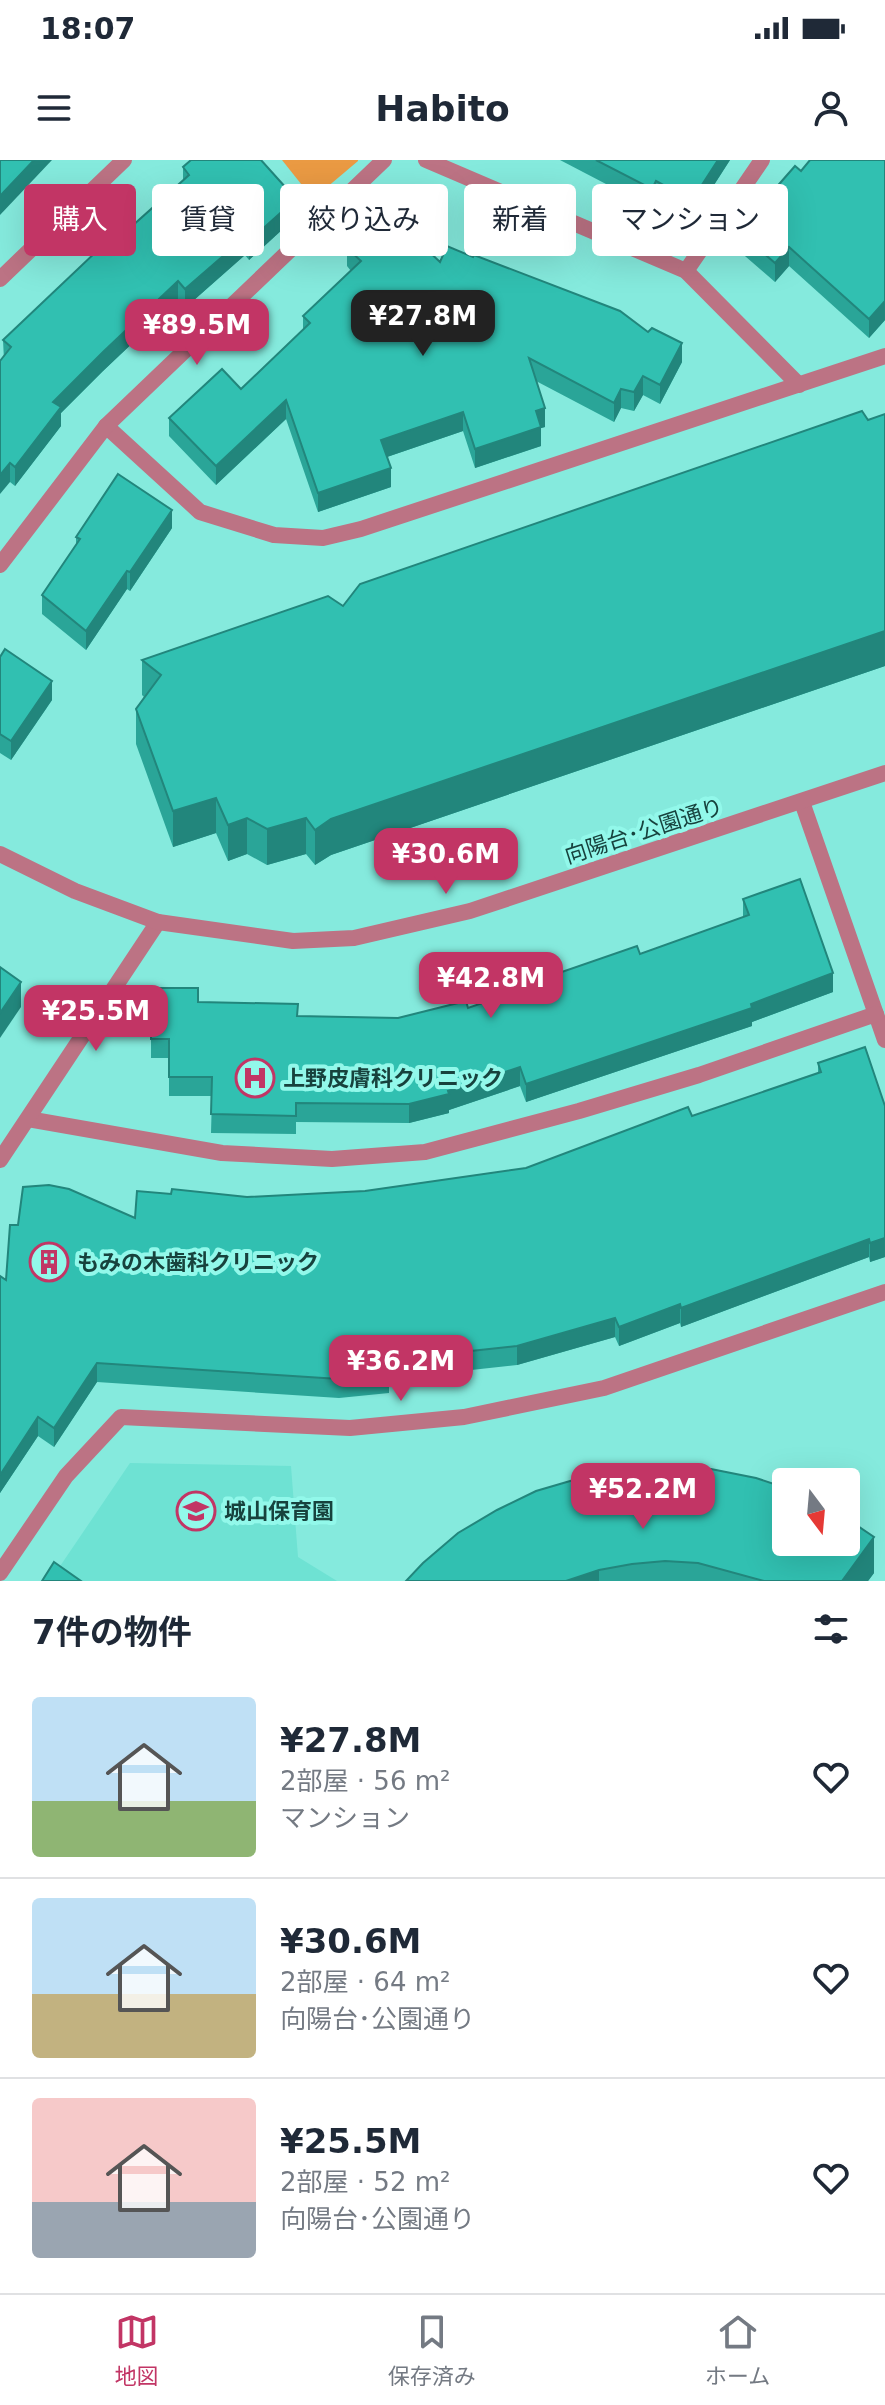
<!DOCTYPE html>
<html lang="ja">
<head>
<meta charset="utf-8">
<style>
  body { margin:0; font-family:"DejaVu Sans","Noto Sans JP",sans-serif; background:#f6f6f7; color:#1f2937; height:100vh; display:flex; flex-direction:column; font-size:30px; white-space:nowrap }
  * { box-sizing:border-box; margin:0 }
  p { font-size:26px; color:#747a83 }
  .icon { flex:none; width:44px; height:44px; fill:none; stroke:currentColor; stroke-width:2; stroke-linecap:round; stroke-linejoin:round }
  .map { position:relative; height:1421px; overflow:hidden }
  .side { display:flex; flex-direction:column; background:#fff; flex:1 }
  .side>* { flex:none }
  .hud { position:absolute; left:24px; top:24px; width:838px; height:72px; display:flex; gap:16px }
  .needle { width:52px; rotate:164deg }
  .fabs { position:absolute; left:772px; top:1308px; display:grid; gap:16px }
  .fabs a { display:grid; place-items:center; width:88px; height:88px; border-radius:8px; background:#fff; box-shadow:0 8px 32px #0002; font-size:40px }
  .price { position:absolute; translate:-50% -68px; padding:0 18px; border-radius:16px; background:#c23565; color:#fff; font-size:26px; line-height:52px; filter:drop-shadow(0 2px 4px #0008) }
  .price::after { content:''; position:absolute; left:50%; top:48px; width:24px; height:18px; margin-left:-12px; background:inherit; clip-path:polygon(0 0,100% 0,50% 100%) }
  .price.current { background:#222; color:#fff }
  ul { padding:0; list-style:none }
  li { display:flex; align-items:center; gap:24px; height:200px; padding:0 32px }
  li+li { border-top:2px solid #e0e1e3 }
  li span { display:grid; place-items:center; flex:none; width:224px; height:160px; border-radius:8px; color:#555 }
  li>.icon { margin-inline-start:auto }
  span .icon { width:96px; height:96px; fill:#fffc; stroke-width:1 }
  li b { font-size:34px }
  h2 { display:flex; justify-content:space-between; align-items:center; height:96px; padding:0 32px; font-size:34px }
  .chip { padding:0 28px; border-radius:8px; background:#fff; box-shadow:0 8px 32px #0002; font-size:28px; line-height:72px }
  .chip.current { background:#c23565; color:#fff }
  .status { display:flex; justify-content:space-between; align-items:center; height:56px; padding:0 40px; background:#fff; direction:ltr }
  .status svg { height:22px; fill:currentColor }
  header { display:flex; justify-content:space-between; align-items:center; height:104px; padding:0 32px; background:#fff; font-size:36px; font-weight:800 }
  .dock { display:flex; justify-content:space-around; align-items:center; height:112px; border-top:2px solid #e0e1e3; background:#fff; font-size:22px; color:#747a83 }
  .dock a { display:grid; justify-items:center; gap:4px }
  .dock .current { color:#c23565 }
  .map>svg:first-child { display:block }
  .built { fill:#6ee2d3 }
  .green { fill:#ea9a43 }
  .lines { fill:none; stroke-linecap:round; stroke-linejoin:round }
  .minor { stroke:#bc7384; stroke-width:16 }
  .tertiary { stroke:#bc7384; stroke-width:16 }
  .wall { fill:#2aa598 }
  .shaded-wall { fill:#22867c }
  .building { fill:#31c0b1; stroke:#22867c; stroke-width:2 }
  .labels { text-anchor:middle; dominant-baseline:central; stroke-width:8; stroke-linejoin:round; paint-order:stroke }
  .street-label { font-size:22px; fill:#17423d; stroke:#92f8ea }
  .poi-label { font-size:22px; font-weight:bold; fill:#17423d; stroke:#92f8ea; text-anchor:start }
</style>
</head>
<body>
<div class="status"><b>18:07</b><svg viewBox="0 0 49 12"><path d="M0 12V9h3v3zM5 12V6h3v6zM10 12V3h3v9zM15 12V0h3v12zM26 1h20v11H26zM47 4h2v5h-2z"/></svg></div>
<header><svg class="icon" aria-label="menu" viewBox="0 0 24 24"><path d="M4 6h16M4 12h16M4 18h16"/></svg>Habito<svg class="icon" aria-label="person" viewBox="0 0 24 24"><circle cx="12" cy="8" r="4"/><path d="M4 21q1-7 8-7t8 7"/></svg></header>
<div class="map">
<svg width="885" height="1421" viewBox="0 0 885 1421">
  <rect width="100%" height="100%" fill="#85eadd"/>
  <path class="built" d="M130,1303L291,1306L298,1397L337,1421H50Z"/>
  <path class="green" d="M282,0H358V1L313,39Z"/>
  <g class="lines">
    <g class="minor">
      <path d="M426,0L686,111L799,225"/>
      <path d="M686,111L762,0"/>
      <path d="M106,266L200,352L274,375L323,378L361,369L885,196"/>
      <path d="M0,405L106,266L384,0"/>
      <path d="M802,642L885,880"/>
      <path d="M28,959L222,993L332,999L425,992L579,951L699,915L876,854"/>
      <path d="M0,1000L158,762"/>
      <path d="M0,1413L66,1316L121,1257L350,1268L464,1257L604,1228L885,1132"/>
    </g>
    <g class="tertiary">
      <path d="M0,119L124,0"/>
      <path d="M0,694L75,731L158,762L293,781L354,778L470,751L885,613"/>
    </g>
  </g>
  <g class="wall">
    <path d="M560,0H730L696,53L690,47L685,55L656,40L652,48Z"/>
    <path d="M885,0V160L869,178L789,106L775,122L738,90V71L801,11Z"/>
    <path d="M183,7L296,57L249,100L245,95L185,148L178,140L103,211L61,253V266L15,326L10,322L3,180L183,21Z"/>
    <path d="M347,88L440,102L682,202L660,244L643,235L634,251L621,248L614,262L536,221L545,267L541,268V286L475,308L463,271L387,297L391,327L318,352L286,259L216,325L169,276V258L241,229L303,170V156L351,111L347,106Z"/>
    <path d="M885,254V506L331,695L315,705L306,694L267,705L247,694L228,701L216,673L173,687L136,584V549L144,537L142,535V500L343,446Z"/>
    <path d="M172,368L130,431L127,429L86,490L42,454V435L76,385V377Z"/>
    <path d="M0,497L52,540L11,600L0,593Z"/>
    <path d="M743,739L833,832L752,862V866L526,942L520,926L449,950V953L409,963L296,962V974L211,973L212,936H169V898H151V828L198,842L297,856L398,858L468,848L553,819V815L640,794L743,757Z"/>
    <path d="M818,903L885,946V1097L870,1102L869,1097L681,1167L680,1163L619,1186L615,1177L517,1205L389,1219V1233L339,1238L97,1222L54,1287L38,1276L0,1333V1342V1116L6,1120L135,1058L171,1034L247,1037L365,1031L526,1008L692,956L818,914Z"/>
    <path d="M458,1373L874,1413L868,1421H406Z"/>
  </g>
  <g class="shaded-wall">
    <path d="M34,0H52L0,55V36Z"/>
    <path d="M718,0H730L696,53V34Z"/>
    <path d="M656,21V40L652,48V29Z"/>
    <path d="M690,28V47L685,55V37Z"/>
    <path d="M296,39V57L249,100V81Z"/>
    <path d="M245,77V95L185,148V129Z"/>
    <path d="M789,87V106L775,122V103Z"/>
    <path d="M178,121V140L103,211L61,253V266L15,326V307L53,242L103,192Z"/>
    <path d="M885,141V160L869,178V159Z"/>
    <path d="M682,183V202L660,244V225Z"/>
    <path d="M643,216V235L634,251V232Z"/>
    <path d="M621,229V248L614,262V243Z"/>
    <path d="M286,240V259L216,325V306Z"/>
    <path d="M545,248V267L541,268V286L475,308V289L536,251Z"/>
    <path d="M463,252V271L381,299V280Z"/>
    <path d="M10,303V322L0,334V315Z"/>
    <path d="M391,308V327L318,352V333Z"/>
    <path d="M172,350V368L130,431V412Z"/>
    <path d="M127,411V429L86,490V471Z"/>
    <path d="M885,471V506L331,695L315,705V670L331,659Z"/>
    <path d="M52,521V540L11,600V581Z"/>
    <path d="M216,638V673L173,687V651Z"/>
    <path d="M247,658V694L228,701V665Z"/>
    <path d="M306,658V694L267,705V669Z"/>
    <path d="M833,813V832L752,862V866L526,942V924L751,844Z"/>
    <path d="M21,822V847L0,878V853Z"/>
    <path d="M520,907V926L449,950V953L409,963V944Z"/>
    <path d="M885,1078V1097L870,1102V1083Z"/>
    <path d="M869,1079V1097L681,1167V1148Z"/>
    <path d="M680,1144V1163L619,1186V1167Z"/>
    <path d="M615,1158V1177L517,1205V1186Z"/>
    <path d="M97,1203V1222L54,1287V1268Z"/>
    <path d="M38,1257V1276L0,1333V1342V1315Z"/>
    <path d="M874,1377V1413L868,1421H842Z"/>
    <path d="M599,1410V1421H566Z"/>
  </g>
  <g class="building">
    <path d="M0,0H34L0,36Z"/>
    <path d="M191,0H261L296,39L249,81L245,77L185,129L178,121L103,192L53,242L61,247L15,307L10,303L0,315V201L11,187L3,180L118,71L122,75L189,15L183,7Z"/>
    <path d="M596,0H718L696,34L690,28L685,37L656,21L652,29Z"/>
    <path d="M810,0H885V141L869,159L789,87L775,103L738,71L795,6L801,11Z"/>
    <path d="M384,49L440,102L447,86L473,97L474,95L620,151L648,172L652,168L682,183L660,225L643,216L634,232L621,229L614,243L529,198L545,248L536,251L541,267L475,289L463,252L381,280L391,308L318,333L286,240L216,306L169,258L222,209L241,229L310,163L303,156L361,101L347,88Z"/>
    <path d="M862,251L868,260L885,254V471L331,659L315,670L306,658L267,669L247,658L228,665L216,638L173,651L136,549L161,515L142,500L328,436L343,446L360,424Z"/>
    <path d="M118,314L172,350L130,412L127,411L86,471L42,435L80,379L76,377Z"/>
    <path d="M5,489L52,521L11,581L0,574V497Z"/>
    <path d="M800,719L833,813L751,844L752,848L526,924L520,907L448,931L449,934L409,944L296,943V956L211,954L212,917H169V879H151V828H198V842L298,844L297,856L398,858L466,841L468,848L555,818L553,815L637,786L640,794L749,755L743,739Z"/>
    <path d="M0,807L21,822L0,853Z"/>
    <path d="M865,887L885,946V1078L870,1083L869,1079L681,1148L680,1144L619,1167L615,1158L517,1186L388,1200L389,1214L339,1219L97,1203L54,1268L38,1257L0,1315V1116L6,1120L10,1065H18L23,1027L49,1025L69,1029L135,1058L137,1031L171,1034L172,1029L247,1037L365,1031L526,1008L688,947L692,956L821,912L818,903Z"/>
    <path d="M665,1307L711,1309L756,1318L786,1328V1382H846V1358L874,1377L842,1421H764L698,1403L665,1401L632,1404L599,1410L566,1421H406L423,1403L458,1373L497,1350L536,1331L577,1319L619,1311Z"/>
    <path d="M54,1402L81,1421H42Z"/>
  </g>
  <defs>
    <symbol id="hospital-ring" viewBox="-11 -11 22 22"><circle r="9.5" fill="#92f8ea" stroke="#c23565" stroke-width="1.5"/><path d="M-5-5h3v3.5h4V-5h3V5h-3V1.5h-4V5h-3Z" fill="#c23565"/></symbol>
    <symbol id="building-ring" viewBox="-11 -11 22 22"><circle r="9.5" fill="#92f8ea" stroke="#c23565" stroke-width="1.5"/><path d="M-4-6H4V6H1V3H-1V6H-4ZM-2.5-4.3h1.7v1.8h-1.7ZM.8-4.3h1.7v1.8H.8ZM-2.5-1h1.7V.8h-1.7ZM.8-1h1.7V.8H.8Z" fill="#c23565"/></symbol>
    <symbol id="school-ring" viewBox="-11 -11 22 22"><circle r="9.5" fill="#92f8ea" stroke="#c23565" stroke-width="1.5"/><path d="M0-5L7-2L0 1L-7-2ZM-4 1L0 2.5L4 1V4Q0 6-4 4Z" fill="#c23565"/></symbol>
  </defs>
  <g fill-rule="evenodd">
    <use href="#hospital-ring" x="233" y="896" width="44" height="44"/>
    <use href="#building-ring" x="27" y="1080" width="44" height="44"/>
    <use href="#school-ring" x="174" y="1329" width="44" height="44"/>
  </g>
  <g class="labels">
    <g class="street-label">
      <text transform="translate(644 671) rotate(-18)">向陽台･公園通り</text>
    </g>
    <g class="poi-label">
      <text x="283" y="918">上野皮膚科クリニック</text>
      <text x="77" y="1102">もみの木歯科クリニック</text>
      <text x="224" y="1351">城山保育園</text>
    </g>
  </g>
</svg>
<div class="fabs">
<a><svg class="needle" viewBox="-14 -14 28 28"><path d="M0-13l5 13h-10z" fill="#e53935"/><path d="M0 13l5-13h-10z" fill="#747a83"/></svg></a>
</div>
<b class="price current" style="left:423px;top:198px">¥27.8M</b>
<b class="price" style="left:197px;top:207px">¥89.5M</b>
<b class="price" style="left:446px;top:736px">¥30.6M</b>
<b class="price" style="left:491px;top:860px">¥42.8M</b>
<b class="price" style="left:96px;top:893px">¥25.5M</b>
<b class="price" style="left:401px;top:1243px">¥36.2M</b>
<b class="price" style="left:643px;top:1371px">¥52.2M</b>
<div class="hud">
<a class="chip current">購入</a>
<a class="chip">賃貸</a>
<a class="chip">絞り込み</a>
<a class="chip">新着</a>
<a class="chip">マンション</a>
</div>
</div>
<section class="side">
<h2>7件の物件<svg class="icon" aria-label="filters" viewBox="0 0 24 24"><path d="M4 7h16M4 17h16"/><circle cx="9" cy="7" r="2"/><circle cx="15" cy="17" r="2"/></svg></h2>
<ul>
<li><span style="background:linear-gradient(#bfe0f5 65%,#8fb573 0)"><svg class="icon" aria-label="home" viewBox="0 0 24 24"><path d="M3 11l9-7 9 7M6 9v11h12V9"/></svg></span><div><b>¥27.8M</b><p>2部屋 · 56 m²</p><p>マンション</p></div><svg class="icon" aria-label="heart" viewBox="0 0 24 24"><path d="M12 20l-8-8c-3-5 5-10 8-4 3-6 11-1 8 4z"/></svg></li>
<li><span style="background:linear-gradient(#bfe0f5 60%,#c2b280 0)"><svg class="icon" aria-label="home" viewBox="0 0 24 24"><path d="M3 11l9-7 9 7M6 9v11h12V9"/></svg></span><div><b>¥30.6M</b><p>2部屋 · 64 m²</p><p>向陽台･公園通り</p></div><svg class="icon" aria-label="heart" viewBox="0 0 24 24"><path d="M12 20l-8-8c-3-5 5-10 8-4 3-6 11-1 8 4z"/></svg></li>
<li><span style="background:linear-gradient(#f6c9c9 65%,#9aa5b1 0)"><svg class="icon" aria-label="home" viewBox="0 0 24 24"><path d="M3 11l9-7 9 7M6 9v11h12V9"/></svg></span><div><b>¥25.5M</b><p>2部屋 · 52 m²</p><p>向陽台･公園通り</p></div><svg class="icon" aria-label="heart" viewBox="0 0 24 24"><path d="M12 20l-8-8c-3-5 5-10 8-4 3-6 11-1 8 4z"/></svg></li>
</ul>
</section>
<nav class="dock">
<a class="current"><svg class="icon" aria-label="map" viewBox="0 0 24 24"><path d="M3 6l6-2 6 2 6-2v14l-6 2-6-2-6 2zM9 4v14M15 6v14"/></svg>地図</a>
<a><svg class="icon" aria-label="saved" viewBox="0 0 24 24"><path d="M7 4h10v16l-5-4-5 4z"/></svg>保存済み</a>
<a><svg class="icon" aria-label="home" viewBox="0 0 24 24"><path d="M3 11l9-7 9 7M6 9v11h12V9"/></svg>ホーム</a>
</nav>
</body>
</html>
